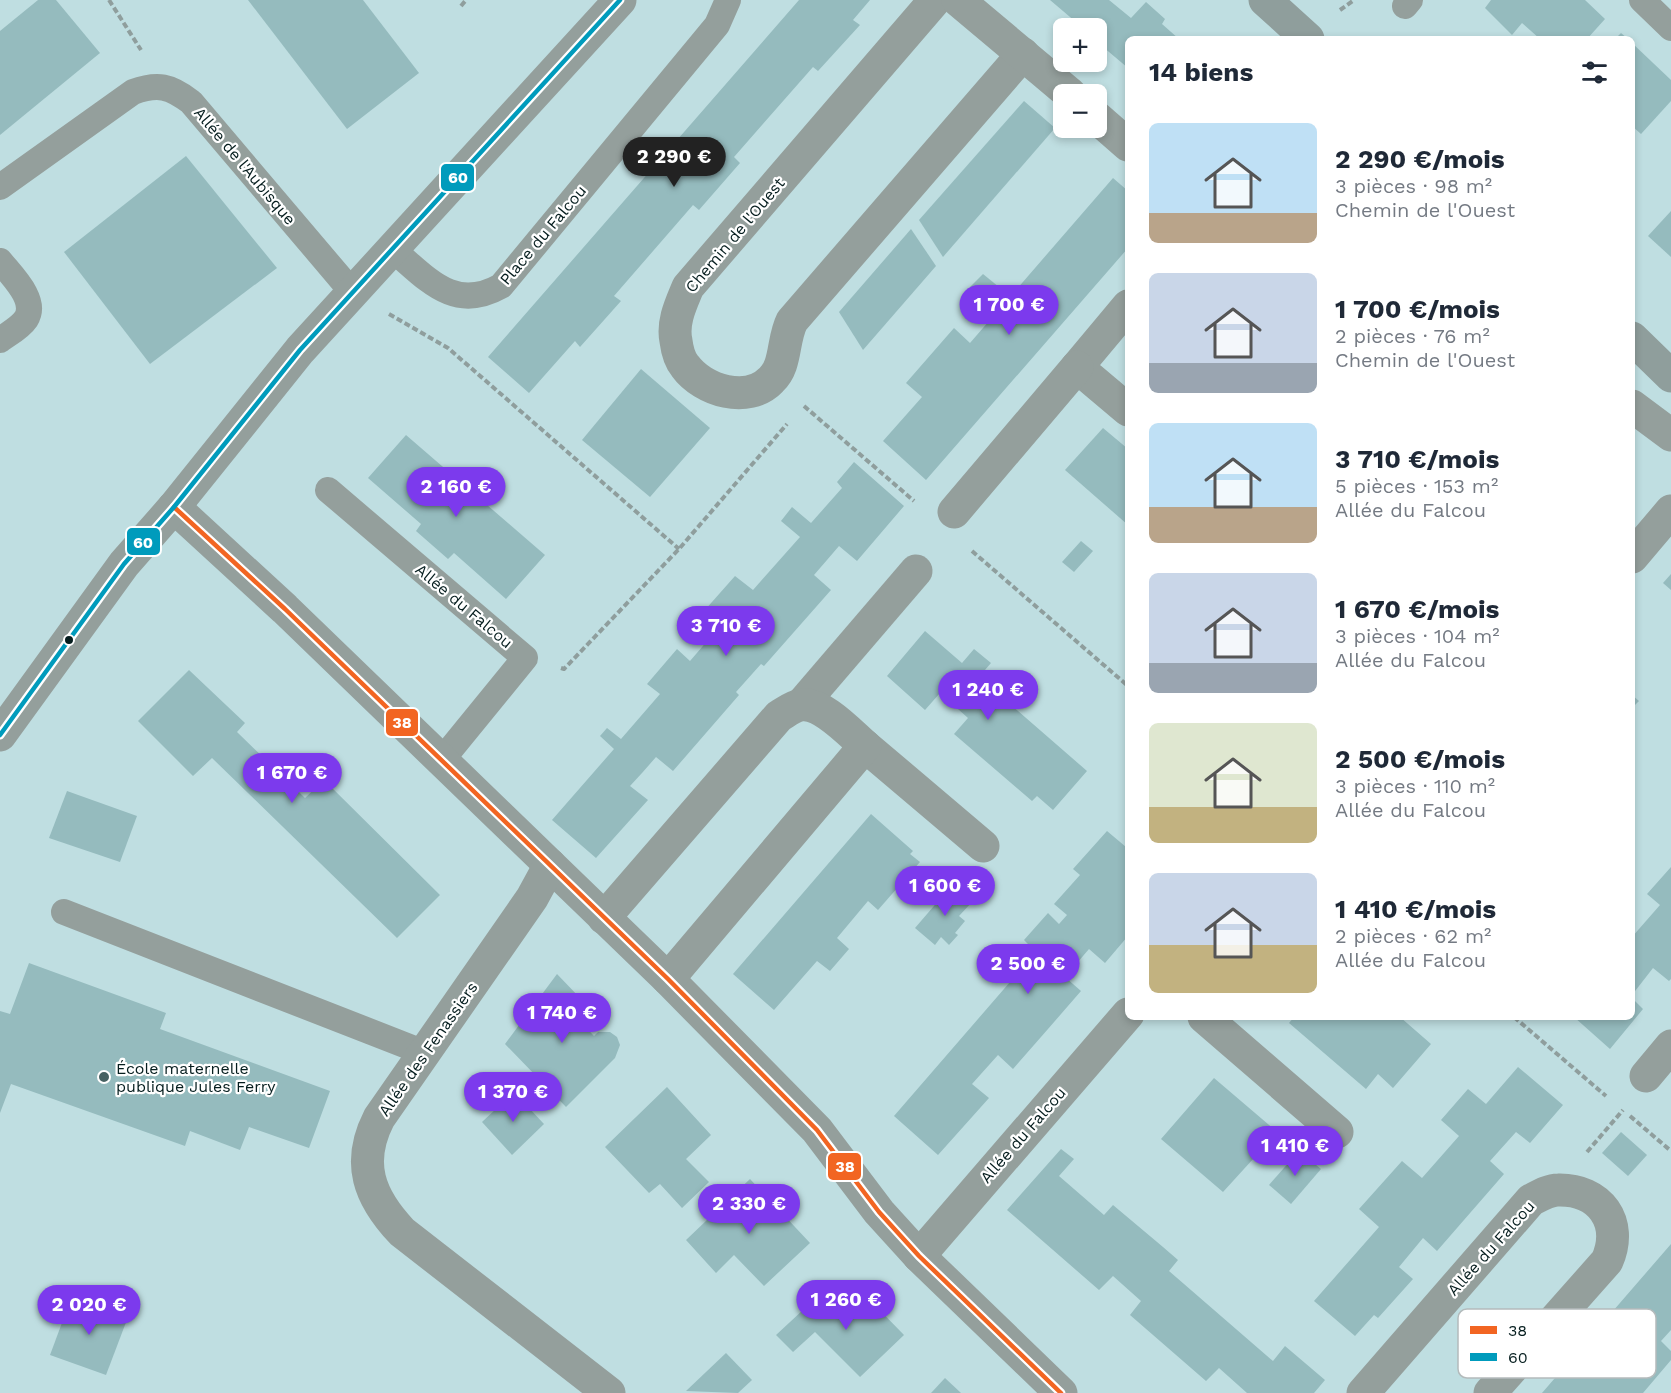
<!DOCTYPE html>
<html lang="fr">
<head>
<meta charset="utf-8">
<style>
  body { margin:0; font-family:"Work Sans",sans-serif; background:#f2f2f3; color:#1f2937; height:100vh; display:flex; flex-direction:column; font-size:22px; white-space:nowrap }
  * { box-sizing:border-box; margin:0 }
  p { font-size:20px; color:#747a83 }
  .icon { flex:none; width:33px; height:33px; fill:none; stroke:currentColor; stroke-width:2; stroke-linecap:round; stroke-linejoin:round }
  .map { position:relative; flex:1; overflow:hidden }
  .drawer { position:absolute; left:1125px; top:36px; width:510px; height:984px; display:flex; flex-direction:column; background:#fff; border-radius:9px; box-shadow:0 3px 9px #0003 }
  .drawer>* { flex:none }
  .fabs { position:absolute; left:1053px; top:18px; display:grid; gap:12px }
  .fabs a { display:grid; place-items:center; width:54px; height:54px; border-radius:9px; background:#fff; box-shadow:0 3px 9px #0003; font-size:30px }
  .price { position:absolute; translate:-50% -51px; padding:0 14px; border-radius:21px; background:#7c3aed; color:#fff; font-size:20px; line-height:39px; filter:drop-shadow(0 2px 3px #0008) }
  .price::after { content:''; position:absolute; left:50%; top:36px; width:18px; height:14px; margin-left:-9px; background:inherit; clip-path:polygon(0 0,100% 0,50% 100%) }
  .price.on { background:#222; color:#fff }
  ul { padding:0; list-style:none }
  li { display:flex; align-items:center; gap:18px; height:150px; padding:0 24px }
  li span { display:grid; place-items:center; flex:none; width:168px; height:120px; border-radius:9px; color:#555 }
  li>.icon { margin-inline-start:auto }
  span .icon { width:72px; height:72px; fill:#fffc; stroke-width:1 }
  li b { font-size:26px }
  h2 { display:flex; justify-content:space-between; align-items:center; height:72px; padding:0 24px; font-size:26px }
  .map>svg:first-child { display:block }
  .building { fill:#95bbbe }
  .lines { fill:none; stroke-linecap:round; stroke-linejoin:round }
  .path { stroke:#8f9e9d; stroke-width:4; stroke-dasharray:6 3; stroke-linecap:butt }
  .lane { stroke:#949f9c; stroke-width:26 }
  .street { stroke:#949f9c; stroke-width:33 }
  .secondary { stroke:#8f9e9c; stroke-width:33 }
  .bus-1-casing { stroke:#fff; stroke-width:9 }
  .bus-2-casing { stroke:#fff; stroke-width:9 }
  .bus-1 { stroke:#f26522; stroke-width:4.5 }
  .bus-2 { stroke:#009bbc; stroke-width:4.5 }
  .bus-dot { fill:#051d1e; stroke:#fff; stroke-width:2 }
  .poi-dot { fill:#466162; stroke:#fff; stroke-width:2 }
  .labels { text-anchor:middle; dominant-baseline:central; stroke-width:4.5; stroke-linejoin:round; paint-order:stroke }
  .street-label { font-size:16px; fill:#051d1e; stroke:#fff }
  .poi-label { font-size:16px; fill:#051d1e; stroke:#fff; text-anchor:start }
  .key { fill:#fff; stroke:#b4bbbc; stroke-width:1.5 }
  .key-label { font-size:16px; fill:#051d1e }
  .line-badge { stroke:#fff; stroke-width:2 }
  .badge-label { font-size:16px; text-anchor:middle; font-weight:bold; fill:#fff }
</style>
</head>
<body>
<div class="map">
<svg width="1671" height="1393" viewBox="0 0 1671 1393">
  <rect width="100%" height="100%" fill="#bfdee1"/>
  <g class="building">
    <path d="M38,0H56L100,53L0,135V31Z"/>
    <path d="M248,0H363L419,73L347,129Z"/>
    <path d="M799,0H870L853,20L860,25L818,71L813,67L734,157L740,163L699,210L693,205L614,296L621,301L580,347L575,341L529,393L488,357Z"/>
    <path d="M1050,0H1109L1131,18L1146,2L1165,19L1162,24L1179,39H1128V68L1096,41V28H1083Z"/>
    <path d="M1491,0H1585L1605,19L1587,39H1540L1522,23L1512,35L1485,8Z"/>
    <path d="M1621,33L1628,39H1615Z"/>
    <path d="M1632,43L1671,80V101L1641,134L1632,126Z"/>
    <path d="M1024,101L1055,128L943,257L919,220Z"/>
    <path d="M186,156L277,268L150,364L64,252Z"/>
    <path d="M1113,178L1128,191V248L926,480L883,441L922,397L906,383L954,328L970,343Z"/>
    <path d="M1671,211V257L1648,236Z"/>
    <path d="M911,229L936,266L863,350L839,312Z"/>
    <path d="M983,274L999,287L987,301L970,287Z"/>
    <path d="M641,369L710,428L650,497L582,440Z"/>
    <path d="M1103,428L1128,449V525L1065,470Z"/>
    <path d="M406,435L545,555L506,599L454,553L448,559L416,531L421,524L368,478Z"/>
    <path d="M854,462L904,506L857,561L839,546L827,560L814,575L831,590L764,666L761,664L736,692L739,695L673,771L656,757L642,773L630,786L648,800L596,858L552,820L614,749L600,736L607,728L621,739L660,694L647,684L677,649L690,661L721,625L704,611L735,576L753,590L800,537L781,521L792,507L811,523L842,488L837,482Z"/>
    <path d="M1081,541L1093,551L1074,572L1062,562Z"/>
    <path d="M1671,574V590L1663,583Z"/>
    <path d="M925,631L962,663L974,649L991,663L979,677L1087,771L1053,810L1037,796L1032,801L954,734L968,718L940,693L925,710L887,676Z"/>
    <path d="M189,670L245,723L237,732L305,798L324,780L440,895L397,938L212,758L193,776L138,721Z"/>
    <path d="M1632,695L1639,701L1632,708Z"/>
    <path d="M67,791L137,816L120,862L49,838Z"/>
    <path d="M871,814L913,851L910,854L920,862L878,910L868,901L837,938L849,949L830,971L817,961L774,1010L733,974Z"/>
    <path d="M1107,831L1126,847L1128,845V936L1105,963L1089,949L1065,977L1081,991L1048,1029L1013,1069L998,1055L972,1084L989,1098L938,1155L894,1116L1036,952L1024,940L1048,913L1059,924L1067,915L1054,904L1080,875L1073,869Z"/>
    <path d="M1671,867V979L1669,981L1653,968L1632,995V937L1660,905L1647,894Z"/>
    <path d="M952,885L972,902L959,916L965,921L955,933L958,935L949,945L941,937L935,945L915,928Z"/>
    <path d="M29,963L166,1013L160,1029L330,1091L309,1148L249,1127L240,1150L190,1131L185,1146L11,1084L0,1113V1011L10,1014Z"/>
    <path d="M557,974L581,999L569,1010L594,1036L598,1032H610L617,1037L620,1045L615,1058L566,1107L505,1044Z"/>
    <path d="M1632,998L1643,1009L1610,1049L1574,1017H1632Z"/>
    <path d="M1294,1017H1400L1431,1044L1393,1088L1378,1074L1366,1089L1289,1023Z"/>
    <path d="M1518,1067L1563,1105L1530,1143L1516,1132L1490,1161L1504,1174L1437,1251L1423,1238L1399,1267L1413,1279L1378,1318L1374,1315L1355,1336L1314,1301L1379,1227L1359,1209L1402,1161L1422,1178L1459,1136L1441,1120L1468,1089L1486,1104Z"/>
    <path d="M1214,1078L1282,1136L1270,1151L1264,1147L1223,1192L1161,1139Z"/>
    <path d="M667,1087L711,1135L686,1159L709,1182L682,1208L660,1184L649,1193L605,1147Z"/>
    <path d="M514,1092L544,1124L512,1155L482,1122Z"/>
    <path d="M1621,1132L1647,1155L1628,1176L1602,1153Z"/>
    <path d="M1061,1149L1074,1159L1059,1176L1104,1215L1113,1205L1163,1247L1178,1260L1169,1271L1273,1361L1285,1346L1325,1380L1314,1393H1247L1219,1368L1206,1381L1130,1315L1141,1301L1113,1276L1099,1290L1007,1210Z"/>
    <path d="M1299,1151L1321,1169L1291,1204L1269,1185Z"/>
    <path d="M750,1179L810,1243L764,1286L734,1255L716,1273L686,1240Z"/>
    <path d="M1671,1244V1330L1661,1341L1671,1351V1360L1643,1393H1542Z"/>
    <path d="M860,1290L904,1335L860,1377L815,1332L793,1352L776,1335L817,1297L834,1314Z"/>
    <path d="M72,1296L128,1317L106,1375L50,1355Z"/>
    <path d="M726,1353L752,1380L738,1393L686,1391Z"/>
    <path d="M945,1378L961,1393H931Z"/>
  </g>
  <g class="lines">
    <g class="path">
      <path d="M109,0L141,50"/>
      <path d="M461,6L466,0"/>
      <path d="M1340,10L1354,0"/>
      <path d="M389,314L448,348L679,549"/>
      <path d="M804,406L914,501"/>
      <path d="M972,551L1128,686"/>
      <path d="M561,668L564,669L679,549L787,424"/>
      <path d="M1514,1017L1606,1096"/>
      <path d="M1630,1116L1671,1151"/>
      <path d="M1587,1152L1623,1110"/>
    </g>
    <g class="lane">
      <path d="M1642,0L1671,28"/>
      <path d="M1405,6L1410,0"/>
      <path d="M0,187L133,92C158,83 170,86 191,102L353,293"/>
      <path d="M392,249C427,278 453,313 501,286L717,25L728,0"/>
      <path d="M0,261C11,275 38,300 26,319C20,328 8,334 0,340"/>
      <path d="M328,490L525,658L441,761"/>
      <path d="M64,912L425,1053"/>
    </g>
    <g class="street">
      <path d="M935,0L688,287C681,304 672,322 676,341C677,349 680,360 685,366C703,391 748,404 771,380C787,365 782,341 792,321L1023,54"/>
      <path d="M958,0L1070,94"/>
      <path d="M1096,117L1128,145"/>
      <path d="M1128,306L1077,367L1128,410"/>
      <path d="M1632,406L1671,435"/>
      <path d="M174,507L285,609L668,979L817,1130L879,1212L919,1256L1061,1393"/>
      <path d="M954,512L1077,367"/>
      <path d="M1632,557L1671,511"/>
      <path d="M802,704L916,571"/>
      <path d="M0,735L124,564L174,507L300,350L620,0"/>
      <path d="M865,746L983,846"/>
      <path d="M550,865L532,898L379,1118C356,1163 369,1197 402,1232L609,1393"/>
      <path d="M604,918L779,716C786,712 793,706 801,705C822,702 850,733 865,746L668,979"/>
      <path d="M1204,1017L1337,1132"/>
      <path d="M1646,1076L1671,1046"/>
      <path d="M919,1256L1128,1014"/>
      <path d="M1363,1393L1531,1200C1539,1196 1549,1190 1558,1190C1600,1189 1624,1222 1607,1261L1490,1393"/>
    </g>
    <g class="secondary">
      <path d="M1265,0L1308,39"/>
      <path d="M1632,338L1671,376"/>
    </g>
    <defs>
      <path id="bus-1" d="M174,507L285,609L668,979L817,1130L879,1212L919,1256L1061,1393"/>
      <path id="bus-2" d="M0,735L124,564L174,507L300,350L620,0"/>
    </defs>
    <use href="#bus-1" class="bus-1-casing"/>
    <use href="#bus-2" class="bus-2-casing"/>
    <use href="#bus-1" class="bus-1"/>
    <use href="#bus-2" class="bus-2"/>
  </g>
  <circle class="bus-dot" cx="69" cy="640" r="5"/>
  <circle class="poi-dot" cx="104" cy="1077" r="6"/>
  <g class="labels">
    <g class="street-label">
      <text transform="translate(245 166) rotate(50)">Allée de l'Aubisque</text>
      <text transform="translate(543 235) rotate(-50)">Place du Falcou</text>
      <text transform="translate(735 235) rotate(-50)">Chemin de l'Ouest</text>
      <text transform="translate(464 606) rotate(40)">Allée du Falcou</text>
      <text transform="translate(428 1049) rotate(-55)">Allée des Fenassiers</text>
      <text transform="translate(1023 1135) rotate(-49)">Allée du Falcou</text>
      <text transform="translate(1491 1248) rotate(-48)">Allée du Falcou</text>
    </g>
    <g class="poi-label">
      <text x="116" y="1068">École maternelle<tspan x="116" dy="18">publique Jules Ferry</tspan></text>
    </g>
  </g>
  <rect x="1458" y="1309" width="198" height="69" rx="9" class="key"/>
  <rect x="1470" y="1326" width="27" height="8" fill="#f26522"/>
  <rect x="1470" y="1353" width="27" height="8" fill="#009bbc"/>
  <g class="key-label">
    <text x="1508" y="1336">38</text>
    <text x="1508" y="1363">60</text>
  </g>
  <g class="line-badge">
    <rect x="440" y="163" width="35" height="29" rx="6" fill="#009bbc"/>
    <rect x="126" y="527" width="35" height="29" rx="6" fill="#009bbc"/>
    <rect x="385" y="708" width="34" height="29" rx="6" fill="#f26522"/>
    <rect x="827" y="1152" width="35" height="29" rx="6" fill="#f26522"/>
  </g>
  <g class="badge-label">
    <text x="458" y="183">60</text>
    <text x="143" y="548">60</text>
    <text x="402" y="728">38</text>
    <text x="845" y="1172">38</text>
  </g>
</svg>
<div class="fabs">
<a>+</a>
<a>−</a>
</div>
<b class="price on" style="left:674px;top:188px">2 290 €</b>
<b class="price" style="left:1009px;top:336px">1 700 €</b>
<b class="price" style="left:456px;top:518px">2 160 €</b>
<b class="price" style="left:726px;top:657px">3 710 €</b>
<b class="price" style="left:988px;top:721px">1 240 €</b>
<b class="price" style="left:292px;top:804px">1 670 €</b>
<b class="price" style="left:945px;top:917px">1 600 €</b>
<b class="price" style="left:1028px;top:995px">2 500 €</b>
<b class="price" style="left:562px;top:1044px">1 740 €</b>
<b class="price" style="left:513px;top:1123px">1 370 €</b>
<b class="price" style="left:1295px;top:1177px">1 410 €</b>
<b class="price" style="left:749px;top:1235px">2 330 €</b>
<b class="price" style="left:846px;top:1331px">1 260 €</b>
<b class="price" style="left:89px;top:1336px">2 020 €</b>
<section class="drawer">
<h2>14 biens<svg class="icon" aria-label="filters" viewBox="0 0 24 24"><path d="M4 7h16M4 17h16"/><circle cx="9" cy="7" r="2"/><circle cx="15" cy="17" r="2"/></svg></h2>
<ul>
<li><span style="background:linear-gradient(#bfe0f5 75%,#b9a48a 0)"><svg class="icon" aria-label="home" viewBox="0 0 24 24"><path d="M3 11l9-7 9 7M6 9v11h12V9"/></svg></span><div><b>2 290 €/mois</b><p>3 pièces · 98 m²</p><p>Chemin de l'Ouest</p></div></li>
<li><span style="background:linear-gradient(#c9d6e8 75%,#9aa5b1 0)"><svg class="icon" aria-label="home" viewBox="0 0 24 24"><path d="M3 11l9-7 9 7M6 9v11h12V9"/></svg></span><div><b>1 700 €/mois</b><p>2 pièces · 76 m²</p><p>Chemin de l'Ouest</p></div></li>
<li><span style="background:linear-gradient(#bfe0f5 70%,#b9a48a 0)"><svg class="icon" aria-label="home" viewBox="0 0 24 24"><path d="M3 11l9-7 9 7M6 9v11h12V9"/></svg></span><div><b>3 710 €/mois</b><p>5 pièces · 153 m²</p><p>Allée du Falcou</p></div></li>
<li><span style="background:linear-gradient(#c9d6e8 75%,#9aa5b1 0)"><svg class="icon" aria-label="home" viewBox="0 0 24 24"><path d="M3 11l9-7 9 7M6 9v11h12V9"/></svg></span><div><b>1 670 €/mois</b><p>3 pièces · 104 m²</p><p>Allée du Falcou</p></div></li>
<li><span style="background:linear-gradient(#dfe7d0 70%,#c2b280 0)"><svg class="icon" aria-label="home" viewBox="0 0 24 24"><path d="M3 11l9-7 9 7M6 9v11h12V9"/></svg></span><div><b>2 500 €/mois</b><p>3 pièces · 110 m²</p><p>Allée du Falcou</p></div></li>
<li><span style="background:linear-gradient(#c9d6e8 60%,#c2b280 0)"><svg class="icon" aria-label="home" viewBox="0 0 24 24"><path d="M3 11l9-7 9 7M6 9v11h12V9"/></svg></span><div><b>1 410 €/mois</b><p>2 pièces · 62 m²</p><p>Allée du Falcou</p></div></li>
</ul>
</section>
</div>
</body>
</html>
